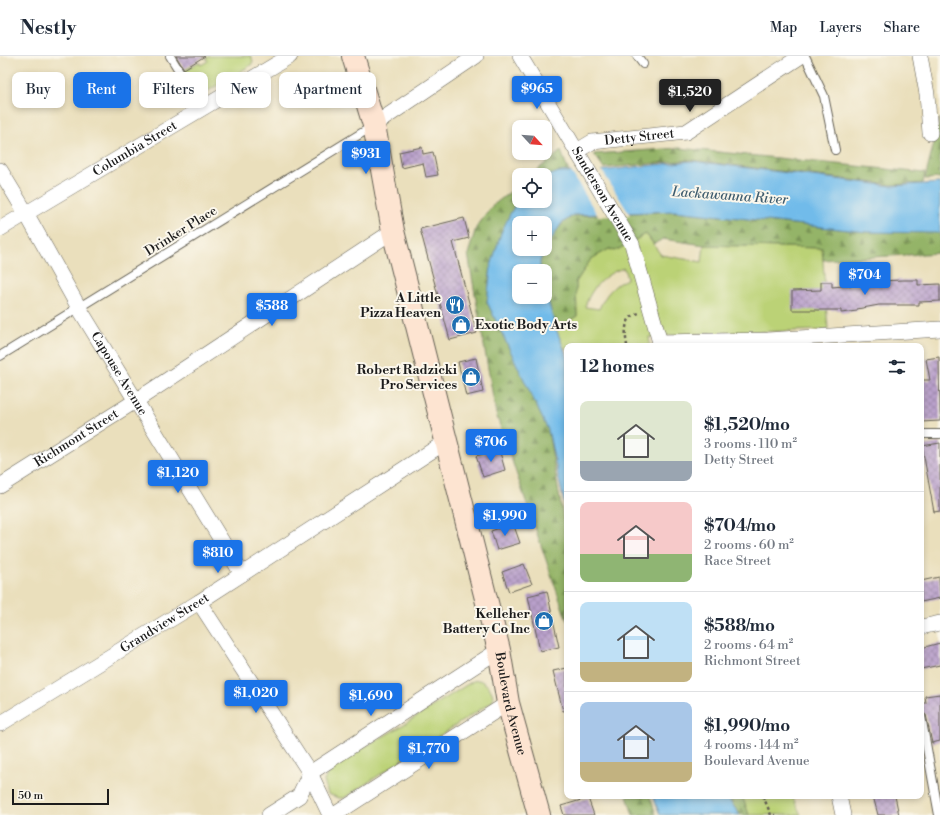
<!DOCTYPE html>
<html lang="en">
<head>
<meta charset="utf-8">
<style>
  body { margin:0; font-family:"Libre Bodoni",serif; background:#f2f2f3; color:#1f2937; height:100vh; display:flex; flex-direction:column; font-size:15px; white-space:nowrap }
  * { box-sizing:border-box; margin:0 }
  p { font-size:13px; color:#747a83 }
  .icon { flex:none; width:22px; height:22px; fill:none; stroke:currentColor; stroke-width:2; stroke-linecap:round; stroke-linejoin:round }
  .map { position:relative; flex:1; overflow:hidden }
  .side { position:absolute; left:564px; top:287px; width:360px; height:456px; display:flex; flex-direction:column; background:#fff; border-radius:8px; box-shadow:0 2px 6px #0003 }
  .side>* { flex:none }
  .top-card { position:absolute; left:12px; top:16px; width:380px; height:36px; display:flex; gap:8px }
  .needle { width:26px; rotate:116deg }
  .controls { position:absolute; left:512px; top:64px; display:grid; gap:8px }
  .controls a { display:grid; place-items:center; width:40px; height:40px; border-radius:8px; background:#fff; box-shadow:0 2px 6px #0003; font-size:20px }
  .scale { position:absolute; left:12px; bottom:10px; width:97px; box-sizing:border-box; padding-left:4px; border:2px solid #1c1c1c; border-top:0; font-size:11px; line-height:14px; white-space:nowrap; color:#1c1c1c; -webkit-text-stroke:3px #fbf7ec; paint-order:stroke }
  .price { position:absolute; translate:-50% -34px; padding:0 9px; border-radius:4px; background:#1a73e8; color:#fff; font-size:13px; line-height:26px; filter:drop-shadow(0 1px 2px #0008) }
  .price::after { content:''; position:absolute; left:50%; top:24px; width:12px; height:9px; margin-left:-6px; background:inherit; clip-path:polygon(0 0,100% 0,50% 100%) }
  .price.current { background:#222; color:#fff }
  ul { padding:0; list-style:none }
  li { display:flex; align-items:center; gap:12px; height:100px; padding:0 16px }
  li+li { border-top:1px solid #e0e1e3 }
  li span { display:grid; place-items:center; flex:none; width:112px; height:80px; border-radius:8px; color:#555 }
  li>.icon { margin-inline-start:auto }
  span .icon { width:48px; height:48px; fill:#fffc; stroke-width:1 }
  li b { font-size:17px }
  h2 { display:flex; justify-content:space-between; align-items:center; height:48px; padding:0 16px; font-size:17px }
  .pill { padding:0 14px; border-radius:8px; background:#fff; box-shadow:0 2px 6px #0003; font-size:14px; line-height:36px }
  .pill.current { background:#1a73e8; color:#fff }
  header { display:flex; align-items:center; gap:24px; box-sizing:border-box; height:56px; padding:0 20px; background:#fff; border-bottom:1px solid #e0e1e3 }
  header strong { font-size:19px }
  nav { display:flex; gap:22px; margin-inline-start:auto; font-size:14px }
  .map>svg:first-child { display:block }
  .green { fill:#bbd276; stroke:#6c7749; fill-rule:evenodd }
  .forest { fill:url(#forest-firs); stroke:#586842 }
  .water { fill:#71bbea; stroke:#466c83 }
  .pier { fill:#eadfbc }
  .building { fill:url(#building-cross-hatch) }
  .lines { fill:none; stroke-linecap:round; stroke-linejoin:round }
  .lane-casing { stroke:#646054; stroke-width:10 }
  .street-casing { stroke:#646054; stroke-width:16 }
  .secondary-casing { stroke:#646054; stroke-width:24 }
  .path { stroke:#646054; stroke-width:2.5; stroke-dasharray:3 3; stroke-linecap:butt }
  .lane { stroke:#fff; stroke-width:8 }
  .street { stroke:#fff; stroke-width:15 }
  .secondary { stroke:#fde4d1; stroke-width:22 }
  .labels { text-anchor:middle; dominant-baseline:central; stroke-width:4; stroke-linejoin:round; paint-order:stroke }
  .street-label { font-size:13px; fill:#1c1c1c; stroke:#fbf7ec }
  .poi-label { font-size:13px; font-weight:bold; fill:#1c1c1c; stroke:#fbf7ec; text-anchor:end }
  .water-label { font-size:14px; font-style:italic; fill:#3e5c6e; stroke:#fbf7ec }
</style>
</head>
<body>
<header>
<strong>Nestly</strong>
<nav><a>Map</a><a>Layers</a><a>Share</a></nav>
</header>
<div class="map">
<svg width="940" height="759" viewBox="0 0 940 759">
  <defs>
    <pattern id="forest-firs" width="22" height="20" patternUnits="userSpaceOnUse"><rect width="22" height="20" fill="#94b467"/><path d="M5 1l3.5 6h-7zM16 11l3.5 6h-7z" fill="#789254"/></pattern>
    <pattern id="building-cross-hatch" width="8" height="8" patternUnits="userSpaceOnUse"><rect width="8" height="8" fill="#b9a0cb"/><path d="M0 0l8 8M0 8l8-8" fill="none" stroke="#9682a4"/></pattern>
  </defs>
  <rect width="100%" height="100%" fill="#fbf7ec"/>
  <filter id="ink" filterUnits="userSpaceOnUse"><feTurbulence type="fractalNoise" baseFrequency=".025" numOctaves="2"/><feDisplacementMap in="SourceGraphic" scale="8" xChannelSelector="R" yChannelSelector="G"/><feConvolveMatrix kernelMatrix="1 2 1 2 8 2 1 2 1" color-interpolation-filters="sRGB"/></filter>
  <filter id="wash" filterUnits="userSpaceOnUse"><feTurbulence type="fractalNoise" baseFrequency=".012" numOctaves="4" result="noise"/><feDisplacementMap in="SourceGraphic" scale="16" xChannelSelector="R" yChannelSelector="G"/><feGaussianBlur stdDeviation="0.9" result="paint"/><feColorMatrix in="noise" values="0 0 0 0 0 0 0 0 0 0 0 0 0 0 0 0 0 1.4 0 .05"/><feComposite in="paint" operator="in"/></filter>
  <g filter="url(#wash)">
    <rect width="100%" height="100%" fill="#eadfbc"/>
    <g class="green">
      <path d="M209,0H251L253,5L251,9L198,41L183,15L199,6L201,9L208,5L206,2Z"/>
      <path d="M646,178L661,199L702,206L704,189L822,192L828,274L709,277L649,281L650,290H579L577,286L564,293L556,273L577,260L576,226L591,203L609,193L615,195ZM624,212L627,223C613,229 605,239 599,253L585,251C590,233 605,217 624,212Z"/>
      <path d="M479,624C488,628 494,635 493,645L344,742H339L328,738L324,725L327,719L350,699L398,672L473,625Z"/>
      <path d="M742,740H792L801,759H749Z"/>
    </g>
    <g class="forest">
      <path d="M940,62V122L925,123Z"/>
      <path d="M679,92L925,117L923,127L892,129L691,104L604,112L594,98Z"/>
      <path d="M561,95L569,116H559L545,121V119H531Z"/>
      <path d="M519,129V142L510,158L491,210L487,246L548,374L567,484V565L496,358L468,198L476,172L492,150Z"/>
      <path d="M675,155L867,176L940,175V197L823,204L822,192L704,189L663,183L654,188L646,178L615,195L609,193L591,203L576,226L577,260L556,273L545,234V215H540C538,194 556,170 573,160Z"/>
      <path d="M627,740H650L656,759H633Z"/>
      <path d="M726,740H742L749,759H740Z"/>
    </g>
    <g class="water">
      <path d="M692,105L891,130L940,127V177L867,176L675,155L573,159L561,168L545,193V167H519V193H545L540,205V215H519V241H545V234L556,273L567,300V460L548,374L487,246L491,210L501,177L510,158L519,142V145H545V121L559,116H590Z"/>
      <path d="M653,740H726L740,759H660Z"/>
    </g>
    <path class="pier" d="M601,113L630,159L598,160L570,114Z"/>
    <g id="blocks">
      <g class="building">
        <path d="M176,0H205L184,13Z"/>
        <path d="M422,91L423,98L433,96L438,119L426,121L423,107L402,112L399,96Z"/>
        <path d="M464,162L469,182L453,186L477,277L450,284L420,173Z"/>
        <path d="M877,223L878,225L903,224H918V229L940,228V245L919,246V249H879L857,253V255L841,257V254H792V235L821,234V226H832V231L867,228L866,224Z"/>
        <path d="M939,301L940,365L921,366V324H930L926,303Z"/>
        <path d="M476,302L483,336L466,340L458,306Z"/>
        <path d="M940,387V455L934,456L922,390Z"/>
        <path d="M499,393L505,414L483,421L476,400Z"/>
        <path d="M513,467L520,487L497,494L491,475Z"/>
        <path d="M524,508L532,528L509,536L502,516Z"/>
        <path d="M939,521L940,542L921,546V525Z"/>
        <path d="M547,535L559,591L540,595L528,540Z"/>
        <path d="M940,587V609L921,613V592Z"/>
        <path d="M567,612V654L563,655L553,615Z"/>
        <path d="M940,638V685L932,687L926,659L921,655V647H926L925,640Z"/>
        <path d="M873,740H895L899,759H878Z"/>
        <path d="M588,742L594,759H564L561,750Z"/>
      </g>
    </g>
  </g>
  <g filter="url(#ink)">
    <use href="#blocks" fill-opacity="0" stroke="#646054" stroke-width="1"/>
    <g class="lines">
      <defs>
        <g id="lane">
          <path d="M170,0L202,52"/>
          <path d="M637,0L643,8"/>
          <path d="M805,0L824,40L835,94"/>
          <path d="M0,300L373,70"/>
          <path d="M921,378H940"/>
          <path d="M921,660L939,759"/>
        </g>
        <g id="street">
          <path id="s1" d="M520,0L632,188L661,290"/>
          <path d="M920,0L927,38L930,77"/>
          <path d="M374,69L476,0"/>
          <path id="s2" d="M577,95L592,86L686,76L801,0"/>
          <path id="s3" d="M0,114L26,157L79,252L242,518"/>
          <path id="s4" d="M0,173L290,0"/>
          <path d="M660,286L768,284L940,273"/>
          <path id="s5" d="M0,430L137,344L393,175"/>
          <path d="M199,546L310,717L330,759"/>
          <path d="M921,571L940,567"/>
          <path id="s6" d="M0,668L199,546L447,385"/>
          <path d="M839,740L843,759"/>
          <path d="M269,759L299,740L310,717L499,594"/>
          <path d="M334,759L508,647"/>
        </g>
        <g id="secondary">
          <path id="s7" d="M353,0L374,69L393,175L499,594L508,647L539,759"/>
        </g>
      </defs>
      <use href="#lane" class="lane-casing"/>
      <use href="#street" class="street-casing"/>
      <use href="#secondary" class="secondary-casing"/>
      <g class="path">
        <path d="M627,290C625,276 623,262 639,257"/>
        <path d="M763,740L771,759"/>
        <path d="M774,759H775"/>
      </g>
      <use href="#lane" class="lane"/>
      <use href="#street" class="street"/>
      <use href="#secondary" class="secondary"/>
    </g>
  </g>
  <defs>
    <symbol id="restaurant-disc" viewBox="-11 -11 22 22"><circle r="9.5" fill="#1f6fb2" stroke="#fbf7ec"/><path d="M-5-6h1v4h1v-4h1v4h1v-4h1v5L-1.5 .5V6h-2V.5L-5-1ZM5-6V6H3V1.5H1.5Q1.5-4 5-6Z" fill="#fff"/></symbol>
    <symbol id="shop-disc" viewBox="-11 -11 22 22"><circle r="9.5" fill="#1f6fb2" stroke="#fbf7ec"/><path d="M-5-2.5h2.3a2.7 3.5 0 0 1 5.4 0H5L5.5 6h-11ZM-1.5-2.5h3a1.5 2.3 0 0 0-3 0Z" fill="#fff"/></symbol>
  </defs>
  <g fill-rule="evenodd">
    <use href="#restaurant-disc" x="444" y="238" width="22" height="22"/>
    <use href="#shop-disc" x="450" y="258" width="22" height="22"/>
    <use href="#shop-disc" x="460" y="310" width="22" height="22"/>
    <use href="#shop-disc" x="533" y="554" width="22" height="22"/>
  </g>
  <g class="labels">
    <g class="street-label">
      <text stroke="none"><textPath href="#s2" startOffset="65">Detty Street</textPath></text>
      <text stroke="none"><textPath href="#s4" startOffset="157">Columbia Street</textPath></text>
      <text stroke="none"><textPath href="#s1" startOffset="161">Sanderson Avenue</textPath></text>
      <text transform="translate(181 175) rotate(-32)">Drinker Place</text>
      <text stroke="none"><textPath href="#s3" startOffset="236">Capouse Avenue</textPath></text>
      <text stroke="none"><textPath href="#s5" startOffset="90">Richmont Street</textPath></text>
      <text stroke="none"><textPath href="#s6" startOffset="193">Grandview Street</textPath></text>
      <text stroke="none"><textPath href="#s7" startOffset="667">Boulevard Avenue</textPath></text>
    </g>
    <g class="poi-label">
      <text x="441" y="242">A Little<tspan x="441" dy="15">Pizza Heaven</tspan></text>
      <text x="475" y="269" text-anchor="start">Exotic Body Arts</text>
      <text x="457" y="314">Robert Radzicki<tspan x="457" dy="15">Pro Services</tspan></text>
      <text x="530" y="558">Kelleher<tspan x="530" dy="15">Battery Co Inc</tspan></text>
    </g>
    <g class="water-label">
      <text transform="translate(730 140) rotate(4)">Lackawanna River</text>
    </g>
  </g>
</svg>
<div class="controls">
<a><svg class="needle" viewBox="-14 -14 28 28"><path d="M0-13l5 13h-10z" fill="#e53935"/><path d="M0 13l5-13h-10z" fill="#747a83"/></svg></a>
<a><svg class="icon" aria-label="locate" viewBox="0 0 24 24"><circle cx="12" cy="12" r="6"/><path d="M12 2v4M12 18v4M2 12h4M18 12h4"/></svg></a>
<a>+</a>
<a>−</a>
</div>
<div class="scale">50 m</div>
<b class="price" style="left:537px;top:54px">$965</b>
<b class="price current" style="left:690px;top:57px">$1,520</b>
<b class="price" style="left:366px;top:119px">$931</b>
<b class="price" style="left:865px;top:240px">$704</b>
<b class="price" style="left:272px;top:271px">$588</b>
<b class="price" style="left:491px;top:407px">$706</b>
<b class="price" style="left:178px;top:438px">$1,120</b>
<b class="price" style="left:505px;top:481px">$1,990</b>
<b class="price" style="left:218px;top:518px">$810</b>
<b class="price" style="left:256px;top:658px">$1,020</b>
<b class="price" style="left:371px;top:661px">$1,690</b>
<b class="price" style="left:429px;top:714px">$1,770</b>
<div class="top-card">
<a class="pill">Buy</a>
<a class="pill current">Rent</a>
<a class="pill">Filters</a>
<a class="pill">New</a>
<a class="pill">Apartment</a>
</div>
<section class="side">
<h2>12 homes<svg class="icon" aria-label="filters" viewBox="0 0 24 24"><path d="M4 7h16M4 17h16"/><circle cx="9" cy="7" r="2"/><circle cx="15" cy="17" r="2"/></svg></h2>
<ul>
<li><span style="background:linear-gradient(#dfe7d0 75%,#9aa5b1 0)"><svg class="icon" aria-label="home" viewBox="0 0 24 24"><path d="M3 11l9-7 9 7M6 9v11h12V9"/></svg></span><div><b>$1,520/mo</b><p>3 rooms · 110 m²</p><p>Detty Street</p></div></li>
<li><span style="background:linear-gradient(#f6c9c9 65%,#8fb573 0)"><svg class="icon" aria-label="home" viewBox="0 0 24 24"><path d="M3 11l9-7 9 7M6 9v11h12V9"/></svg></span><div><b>$704/mo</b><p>2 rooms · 60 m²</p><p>Race Street</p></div></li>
<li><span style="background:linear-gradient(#bfe0f5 75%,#c2b280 0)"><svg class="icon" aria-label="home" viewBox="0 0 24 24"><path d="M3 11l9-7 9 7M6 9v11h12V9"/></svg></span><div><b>$588/mo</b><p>2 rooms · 64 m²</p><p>Richmont Street</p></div></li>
<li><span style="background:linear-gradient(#a9c7e8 75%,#c2b280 0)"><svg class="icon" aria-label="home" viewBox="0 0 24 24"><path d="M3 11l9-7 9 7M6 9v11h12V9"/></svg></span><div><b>$1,990/mo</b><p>4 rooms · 144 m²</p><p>Boulevard Avenue</p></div></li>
</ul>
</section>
</div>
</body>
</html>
